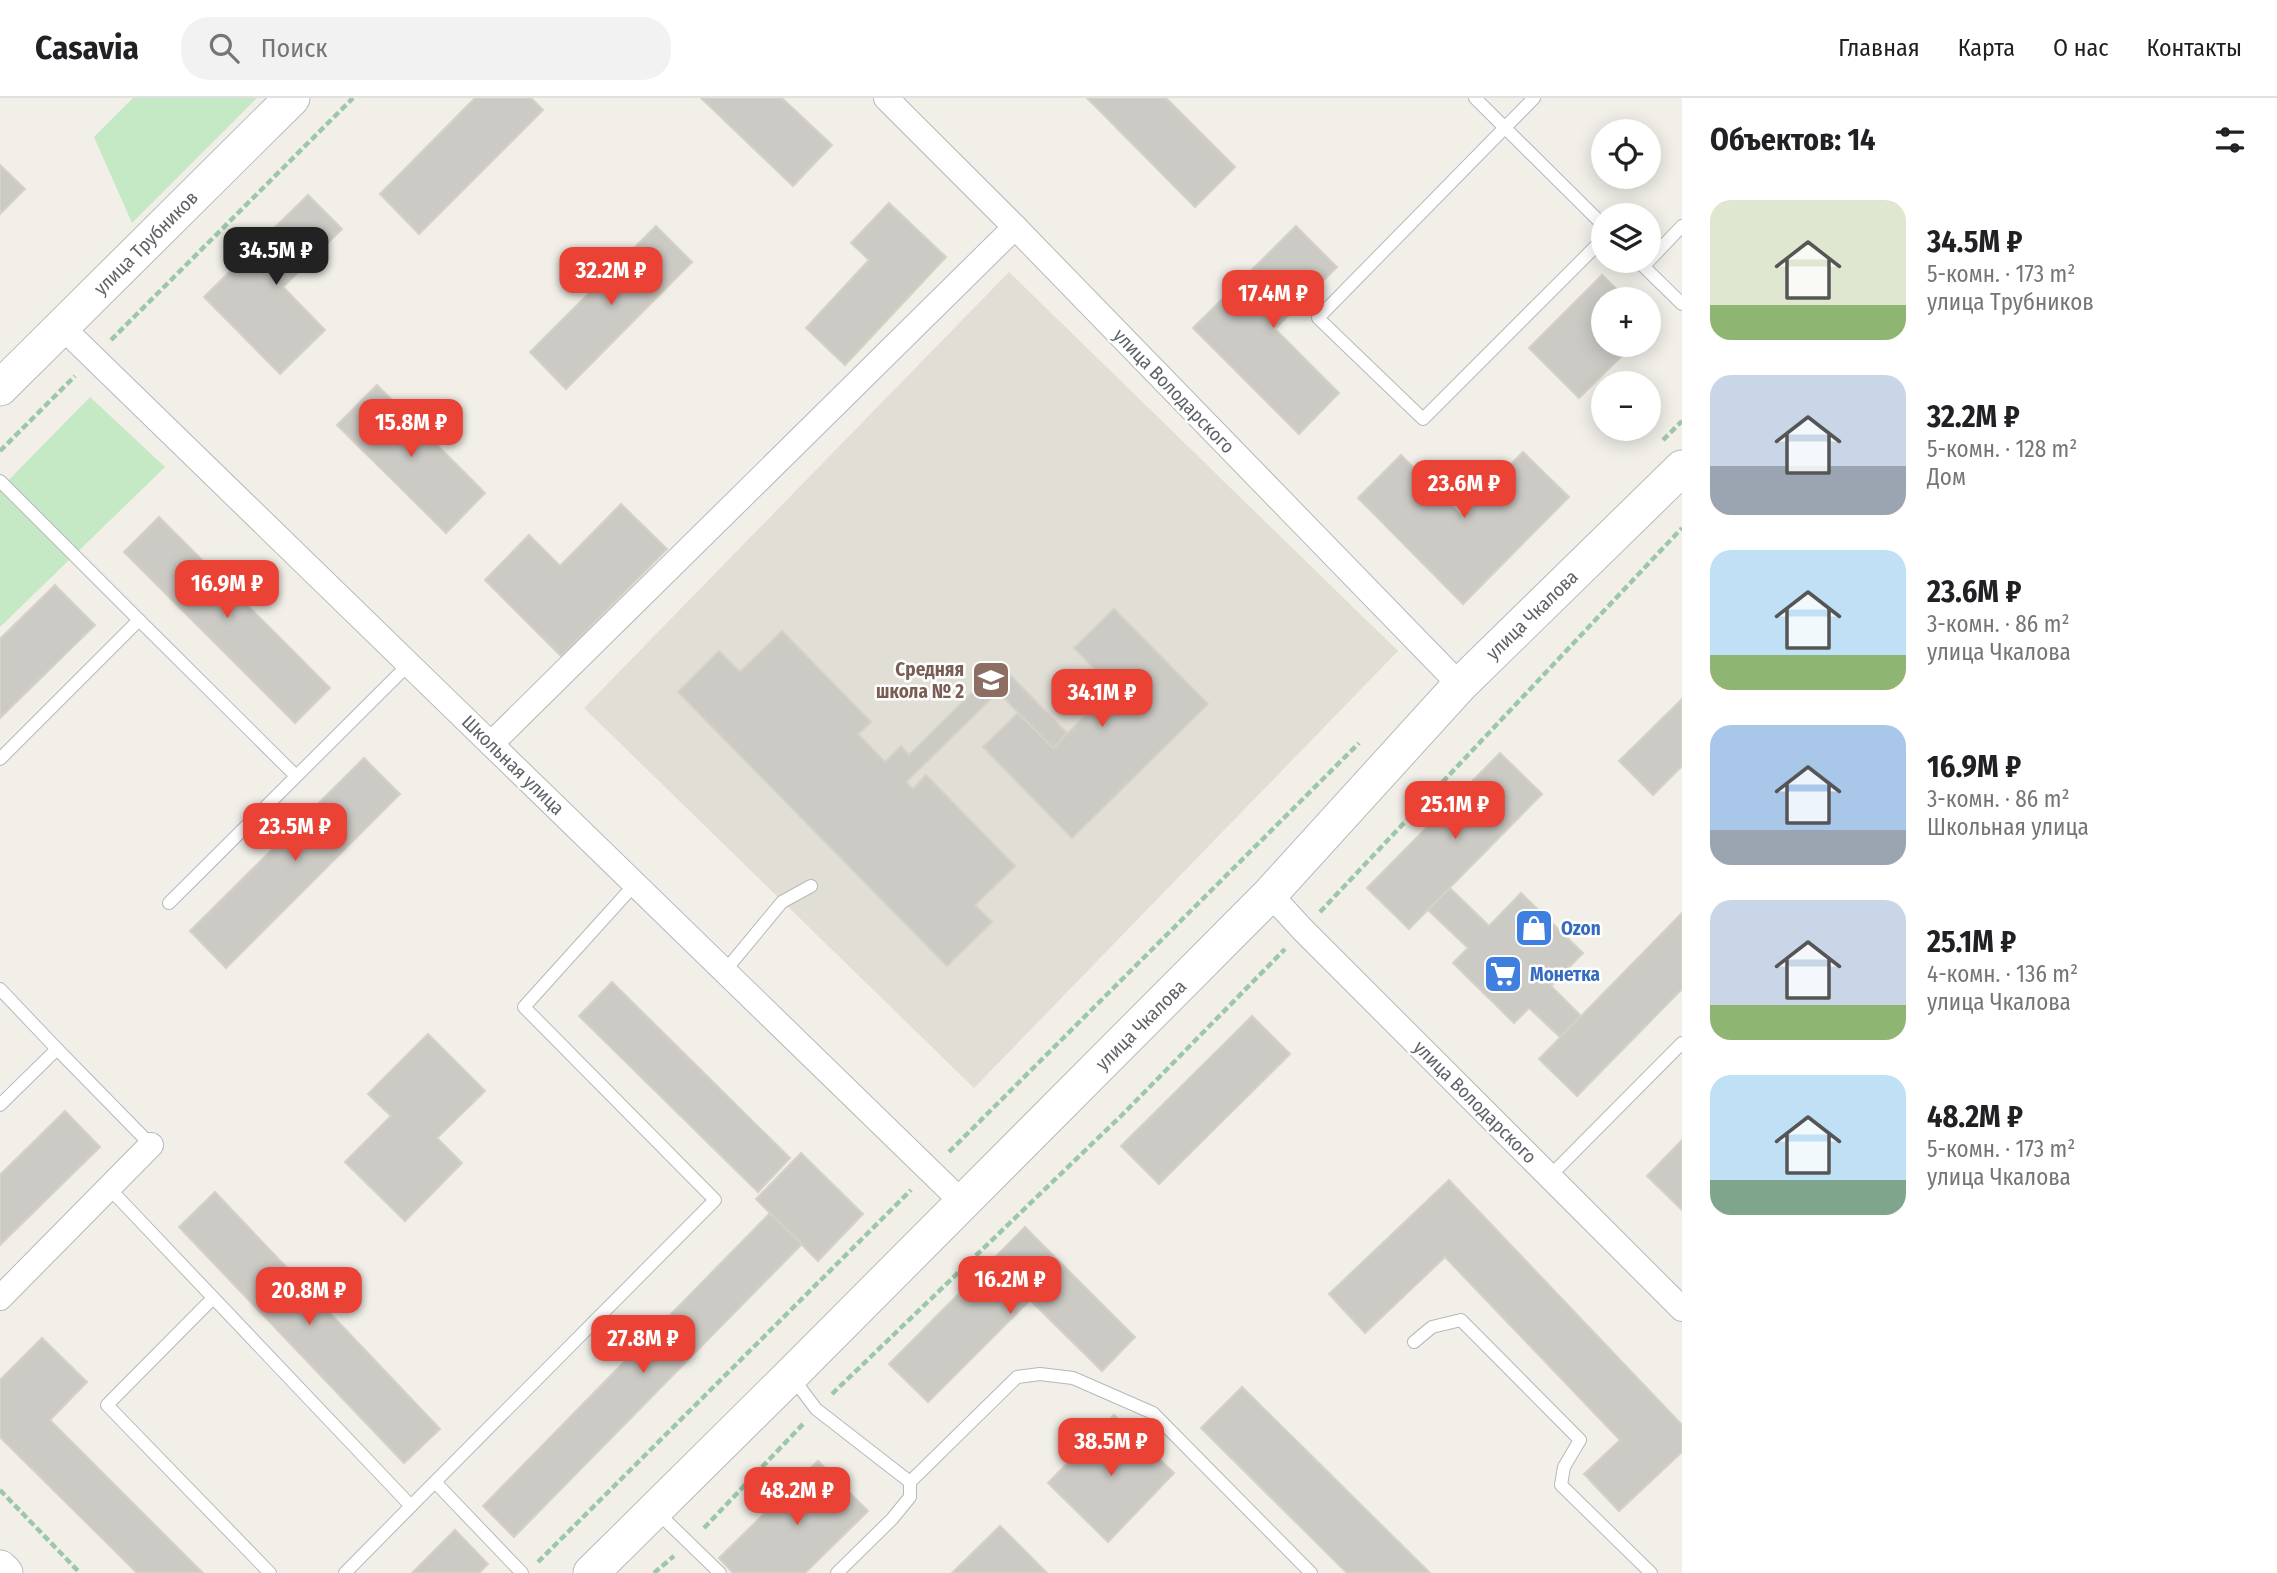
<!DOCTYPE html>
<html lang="ru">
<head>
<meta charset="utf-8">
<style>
  body { margin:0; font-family:"Fira Sans Condensed",sans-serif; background:#f2f2f2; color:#202124; height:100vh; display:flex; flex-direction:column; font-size:26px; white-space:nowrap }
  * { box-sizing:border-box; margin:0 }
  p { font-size:23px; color:#757577 }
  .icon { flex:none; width:38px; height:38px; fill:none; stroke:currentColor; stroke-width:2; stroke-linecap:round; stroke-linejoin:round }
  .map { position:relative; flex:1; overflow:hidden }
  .drawer { display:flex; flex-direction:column; background:#fff; width:595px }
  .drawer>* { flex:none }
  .buttons { position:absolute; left:1591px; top:21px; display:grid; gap:14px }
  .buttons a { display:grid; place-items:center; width:70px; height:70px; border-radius:50%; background:#fff; box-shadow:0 4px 18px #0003; font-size:35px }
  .price { position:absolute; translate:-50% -60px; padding:0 16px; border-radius:14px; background:#ea4335; color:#fff; font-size:23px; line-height:46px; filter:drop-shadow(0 2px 4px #0008) }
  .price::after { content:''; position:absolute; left:50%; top:42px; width:21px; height:16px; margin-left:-10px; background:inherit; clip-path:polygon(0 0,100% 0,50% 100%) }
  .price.current { background:#222; color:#fff }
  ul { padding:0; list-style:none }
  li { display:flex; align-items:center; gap:21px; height:175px; padding:0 28px }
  li span { display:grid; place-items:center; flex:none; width:196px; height:140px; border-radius:21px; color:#555 }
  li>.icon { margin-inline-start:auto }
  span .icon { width:84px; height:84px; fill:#fffc; stroke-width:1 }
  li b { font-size:30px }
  h2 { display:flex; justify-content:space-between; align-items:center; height:84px; padding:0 28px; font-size:30px }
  header { display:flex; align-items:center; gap:42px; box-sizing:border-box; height:98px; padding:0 35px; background:#fff; border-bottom:2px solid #e0e0e0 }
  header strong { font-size:33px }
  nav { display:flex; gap:38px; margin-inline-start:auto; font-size:24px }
  .search { width:490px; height:63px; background:#f2f2f2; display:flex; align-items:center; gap:18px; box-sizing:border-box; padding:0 24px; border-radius:28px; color:#757577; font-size:26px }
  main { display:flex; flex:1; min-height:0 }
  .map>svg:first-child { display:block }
  .education { fill:#e1ded6 }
  .green { fill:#c5e8c5 }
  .building { fill:#cccac5; stroke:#d6d1c6; stroke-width:2 }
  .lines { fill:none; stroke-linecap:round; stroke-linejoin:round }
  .lane-casing { stroke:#b5b8bc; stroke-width:14 }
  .street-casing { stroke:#b5b8bc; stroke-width:26 }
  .secondary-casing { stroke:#b6babf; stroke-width:37 }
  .path { stroke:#9cc7a9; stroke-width:4.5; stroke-dasharray:7 3.5; stroke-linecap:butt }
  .lane { stroke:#fff; stroke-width:12 }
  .street { stroke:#fff; stroke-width:24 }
  .secondary { stroke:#fff; stroke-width:35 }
  .labels { text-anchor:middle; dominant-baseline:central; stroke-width:5; stroke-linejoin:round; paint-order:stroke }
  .street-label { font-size:19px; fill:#5f6368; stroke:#fff }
  .education-label { font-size:19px; font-weight:bold; fill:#785e54; stroke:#fff; text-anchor:end }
  .shop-label { font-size:19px; font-weight:bold; fill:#366cbe; stroke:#fff; text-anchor:start }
</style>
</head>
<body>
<header>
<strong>Casavia</strong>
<div class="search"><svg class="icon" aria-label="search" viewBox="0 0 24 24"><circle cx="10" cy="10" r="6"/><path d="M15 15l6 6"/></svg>Поиск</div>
<nav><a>Главная</a><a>Карта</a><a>О нас</a><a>Контакты</a></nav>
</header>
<main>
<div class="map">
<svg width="1682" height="1475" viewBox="0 0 1682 1475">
  <rect width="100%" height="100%" fill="#f1efe8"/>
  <path class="education" d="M1009,174L1398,553L974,990L584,610Z"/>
  <g class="green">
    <path d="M133,0H257L132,125L94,39Z"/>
    <path d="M90,299L165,369L0,529V391Z"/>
  </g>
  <g class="building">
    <path d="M475,0H531L543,12L419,136L380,96Z"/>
    <path d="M701,0H782L832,47L793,88Z"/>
    <path d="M1087,0H1166L1235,69L1195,109Z"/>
    <path d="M0,67L25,91L0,116Z"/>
    <path d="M308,97L342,131L283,189L325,232L280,276L204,199Z"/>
    <path d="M889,105L946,159L845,267L806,230L869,162L851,145Z"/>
    <path d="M656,128L692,164L566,291L530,254Z"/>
    <path d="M1296,128L1337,169L1275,231L1339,295L1299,336L1193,230Z"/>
    <path d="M1602,177L1627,201H1603V247H1633L1579,300L1529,250Z"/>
    <path d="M377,287L485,395L446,435L337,327Z"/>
    <path d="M1523,354L1569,399L1463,506L1358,400L1401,357L1461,417Z"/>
    <path d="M621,406L667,451L561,558L485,482L529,437L560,468Z"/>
    <path d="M159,419L330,590L295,625L124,454Z"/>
    <path d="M55,487L95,527L0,620V541Z"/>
    <path d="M1114,511L1208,606L1072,740L983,649L1018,615L1053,650L1113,590L1074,550Z"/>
    <path d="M782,533L871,624L858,636L885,664L901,648L909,657L1000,567L1067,635L1053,650L998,594L906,684L913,691L926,677L1015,768L975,807L992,824L947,868L678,594L719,553L740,574Z"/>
    <path d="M1682,601V668L1653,697L1619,663Z"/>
    <path d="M1500,655L1542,696L1409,831L1367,790Z"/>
    <path d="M364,660L400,696L226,870L190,833Z"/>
    <path d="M1450,790L1489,828L1521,795L1583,855L1551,888L1581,918L1560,939L1529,910L1514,925L1453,865L1468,850L1428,812Z"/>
    <path d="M1682,815V891L1577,998L1539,961Z"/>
    <path d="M612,884L790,1060L758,1094L579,918Z"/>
    <path d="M1252,918L1290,956L1159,1086L1121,1048Z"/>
    <path d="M428,936L485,993L437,1040L462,1065L405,1123L345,1064L391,1018L368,996Z"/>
    <path d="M65,1013L100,1049L0,1147V1077Z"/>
    <path d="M1682,1042V1112L1647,1078Z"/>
    <path d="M801,1055L863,1116L818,1163L756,1101Z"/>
    <path d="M1449,1082L1682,1327V1354L1619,1413L1584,1376L1620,1342L1445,1159L1365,1235L1329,1196Z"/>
    <path d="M215,1094L440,1331L404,1365L179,1129Z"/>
    <path d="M770,1115L802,1146L514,1439L483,1408Z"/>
    <path d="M1025,1129L1135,1239L1102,1273L1030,1202L928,1304L889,1266Z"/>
    <path d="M42,1240L87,1284L50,1322L203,1475H137L0,1339V1282Z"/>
    <path d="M1242,1289L1430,1475H1347L1201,1330Z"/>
    <path d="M1114,1317L1174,1375L1108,1444L1048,1385Z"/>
    <path d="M818,1363L868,1413L805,1475H733L719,1460Z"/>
    <path d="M1000,1428L1047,1475H952Z"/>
    <path d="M455,1432L488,1466L479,1475H412Z"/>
  </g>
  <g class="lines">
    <defs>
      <g id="lane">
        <path d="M1475,0L1603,127"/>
        <path d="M1534,0L1318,220L1423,321L1603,141"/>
        <path d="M1638,163L1682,206"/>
        <path d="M1644,168L1682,128"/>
        <path d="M0,383L139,522L0,661"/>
        <path d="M139,522L296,678"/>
        <path d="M169,805L409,566"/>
        <path d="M724,874L782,804L811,788"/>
        <path d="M0,891L57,951"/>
        <path d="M0,1007L57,951L151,1047"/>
        <path d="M1550,1078L1682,945"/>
        <path d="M109,1090L411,1408L715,1102L524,909L635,786"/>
        <path d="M213,1200L107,1307L270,1475"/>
        <path d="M1414,1244L1432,1229L1461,1222L1580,1342L1564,1369L1561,1387L1651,1475"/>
        <path d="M792,1279L816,1311L910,1384V1399L892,1421L837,1475"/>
        <path d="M435,1384L522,1475"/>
        <path d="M910,1384L1017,1279L1040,1276L1073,1280L1153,1315L1311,1475"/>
        <path d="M657,1414L720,1475"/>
        <path d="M345,1475L411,1408"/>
      </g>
      <g id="street">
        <path d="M886,0L1015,129L1460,587"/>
        <path d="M62,229L963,1105"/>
        <path d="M491,646L1015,129"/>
        <path d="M1270,796L1303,832L1682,1211"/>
        <path d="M0,1200L151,1047"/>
      </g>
      <g id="secondary">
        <path d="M0,290L292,0"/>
        <path d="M0,1470L5,1475"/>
        <path d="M591,1475L791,1277L1270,796L1460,587L1682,370"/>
      </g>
    </defs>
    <use href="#lane" class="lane-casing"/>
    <use href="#street" class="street-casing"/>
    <use href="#secondary" class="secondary-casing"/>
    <g class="path">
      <path d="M111,242L353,0"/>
      <path d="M1663,342L1682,323"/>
      <path d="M0,353L75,278"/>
      <path d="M1320,814L1682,430"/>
      <path d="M949,1054L1359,645"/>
      <path d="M832,1296L1122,1017L1285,851"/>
      <path d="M0,1392L80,1475"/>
      <path d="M704,1430L804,1325"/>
      <path d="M538,1464L911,1092"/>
      <path d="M654,1475L674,1458"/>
    </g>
    <use href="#lane" class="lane"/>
    <use href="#street" class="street"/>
    <use href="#secondary" class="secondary"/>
  </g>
  <defs>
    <symbol id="school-square" viewBox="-11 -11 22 22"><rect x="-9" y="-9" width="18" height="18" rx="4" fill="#8d6e63" stroke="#fff"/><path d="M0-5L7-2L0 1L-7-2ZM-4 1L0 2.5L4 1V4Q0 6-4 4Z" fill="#fff"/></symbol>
    <symbol id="shop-square" viewBox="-11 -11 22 22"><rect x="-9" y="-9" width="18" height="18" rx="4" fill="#3f7fe0" stroke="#fff"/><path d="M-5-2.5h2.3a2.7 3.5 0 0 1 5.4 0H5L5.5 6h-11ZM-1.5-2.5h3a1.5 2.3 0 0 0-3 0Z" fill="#fff"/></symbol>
    <symbol id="supermarket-square" viewBox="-11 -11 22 22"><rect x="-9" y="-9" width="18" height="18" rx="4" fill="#3f7fe0" stroke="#fff"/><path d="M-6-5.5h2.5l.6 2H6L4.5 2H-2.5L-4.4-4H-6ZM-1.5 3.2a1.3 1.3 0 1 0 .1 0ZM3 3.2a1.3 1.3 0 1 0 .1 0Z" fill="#fff"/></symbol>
  </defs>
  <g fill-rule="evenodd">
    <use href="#school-square" x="969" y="560" width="44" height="44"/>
    <use href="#shop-square" x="1512" y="808" width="44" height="44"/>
    <use href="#supermarket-square" x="1481" y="854" width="44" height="44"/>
  </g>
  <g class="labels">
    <g class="street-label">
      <text transform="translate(146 145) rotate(-45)">улица Трубников</text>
      <text transform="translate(1174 293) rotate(46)">улица Володарского</text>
      <text transform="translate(1532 517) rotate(-44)">улица Чкалова</text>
      <text transform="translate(513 667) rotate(44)">Школьная улица</text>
      <text transform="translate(1141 927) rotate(-45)">улица Чкалова</text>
      <text transform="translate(1475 1004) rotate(45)">улица Володарского</text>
    </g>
    <g class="education-label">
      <text x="964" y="571">Средняя<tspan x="964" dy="22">школа № 2</tspan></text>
    </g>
    <g class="shop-label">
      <text x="1561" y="830">Ozon</text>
      <text x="1530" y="876">Монетка</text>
    </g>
  </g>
</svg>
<div class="buttons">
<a><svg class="icon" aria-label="locate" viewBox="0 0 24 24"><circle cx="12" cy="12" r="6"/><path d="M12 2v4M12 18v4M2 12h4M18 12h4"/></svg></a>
<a><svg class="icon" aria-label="layers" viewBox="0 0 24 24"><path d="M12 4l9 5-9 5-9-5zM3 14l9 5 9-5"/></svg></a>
<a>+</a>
<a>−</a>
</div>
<b class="price current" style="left:276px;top:189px">34.5M ₽</b>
<b class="price" style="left:611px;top:209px">32.2M ₽</b>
<b class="price" style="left:1273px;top:232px">17.4M ₽</b>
<b class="price" style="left:411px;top:361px">15.8M ₽</b>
<b class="price" style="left:1464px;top:422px">23.6M ₽</b>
<b class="price" style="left:227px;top:522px">16.9M ₽</b>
<b class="price" style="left:1102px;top:631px">34.1M ₽</b>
<b class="price" style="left:1455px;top:743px">25.1M ₽</b>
<b class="price" style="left:295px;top:765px">23.5M ₽</b>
<b class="price" style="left:1010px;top:1218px">16.2M ₽</b>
<b class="price" style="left:309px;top:1229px">20.8M ₽</b>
<b class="price" style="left:643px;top:1277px">27.8M ₽</b>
<b class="price" style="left:1111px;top:1380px">38.5M ₽</b>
<b class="price" style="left:797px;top:1429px">48.2M ₽</b>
</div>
<section class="drawer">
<h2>Объектов: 14<svg class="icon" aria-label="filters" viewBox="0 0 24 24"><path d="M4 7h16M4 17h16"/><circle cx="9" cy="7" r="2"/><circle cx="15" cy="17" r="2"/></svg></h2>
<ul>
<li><span style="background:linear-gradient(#dfe7d0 75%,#8fb573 0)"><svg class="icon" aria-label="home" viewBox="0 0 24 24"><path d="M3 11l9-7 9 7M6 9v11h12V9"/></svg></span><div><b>34.5M ₽</b><p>5-комн. · 173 m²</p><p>улица Трубников</p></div></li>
<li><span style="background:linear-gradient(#c9d6e8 65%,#9aa5b1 0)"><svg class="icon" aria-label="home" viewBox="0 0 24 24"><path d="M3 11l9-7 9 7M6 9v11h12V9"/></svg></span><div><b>32.2M ₽</b><p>5-комн. · 128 m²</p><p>Дом</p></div></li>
<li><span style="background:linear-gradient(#bfe0f5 75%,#8fb573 0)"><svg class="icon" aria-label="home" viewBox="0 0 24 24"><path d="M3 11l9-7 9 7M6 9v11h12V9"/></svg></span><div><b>23.6M ₽</b><p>3-комн. · 86 m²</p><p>улица Чкалова</p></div></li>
<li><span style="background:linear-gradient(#a9c7e8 75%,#9aa5b1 0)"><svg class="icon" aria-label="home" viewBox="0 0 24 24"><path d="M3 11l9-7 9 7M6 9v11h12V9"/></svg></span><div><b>16.9M ₽</b><p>3-комн. · 86 m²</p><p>Школьная улица</p></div></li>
<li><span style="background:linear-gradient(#c9d6e8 75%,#8fb573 0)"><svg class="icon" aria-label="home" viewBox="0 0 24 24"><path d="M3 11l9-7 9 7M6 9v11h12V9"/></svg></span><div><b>25.1M ₽</b><p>4-комн. · 136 m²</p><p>улица Чкалова</p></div></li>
<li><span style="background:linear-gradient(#bfe0f5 75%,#7fa58c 0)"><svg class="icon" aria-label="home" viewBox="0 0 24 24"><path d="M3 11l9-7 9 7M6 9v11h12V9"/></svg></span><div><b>48.2M ₽</b><p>5-комн. · 173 m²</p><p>улица Чкалова</p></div></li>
</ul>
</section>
</main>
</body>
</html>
